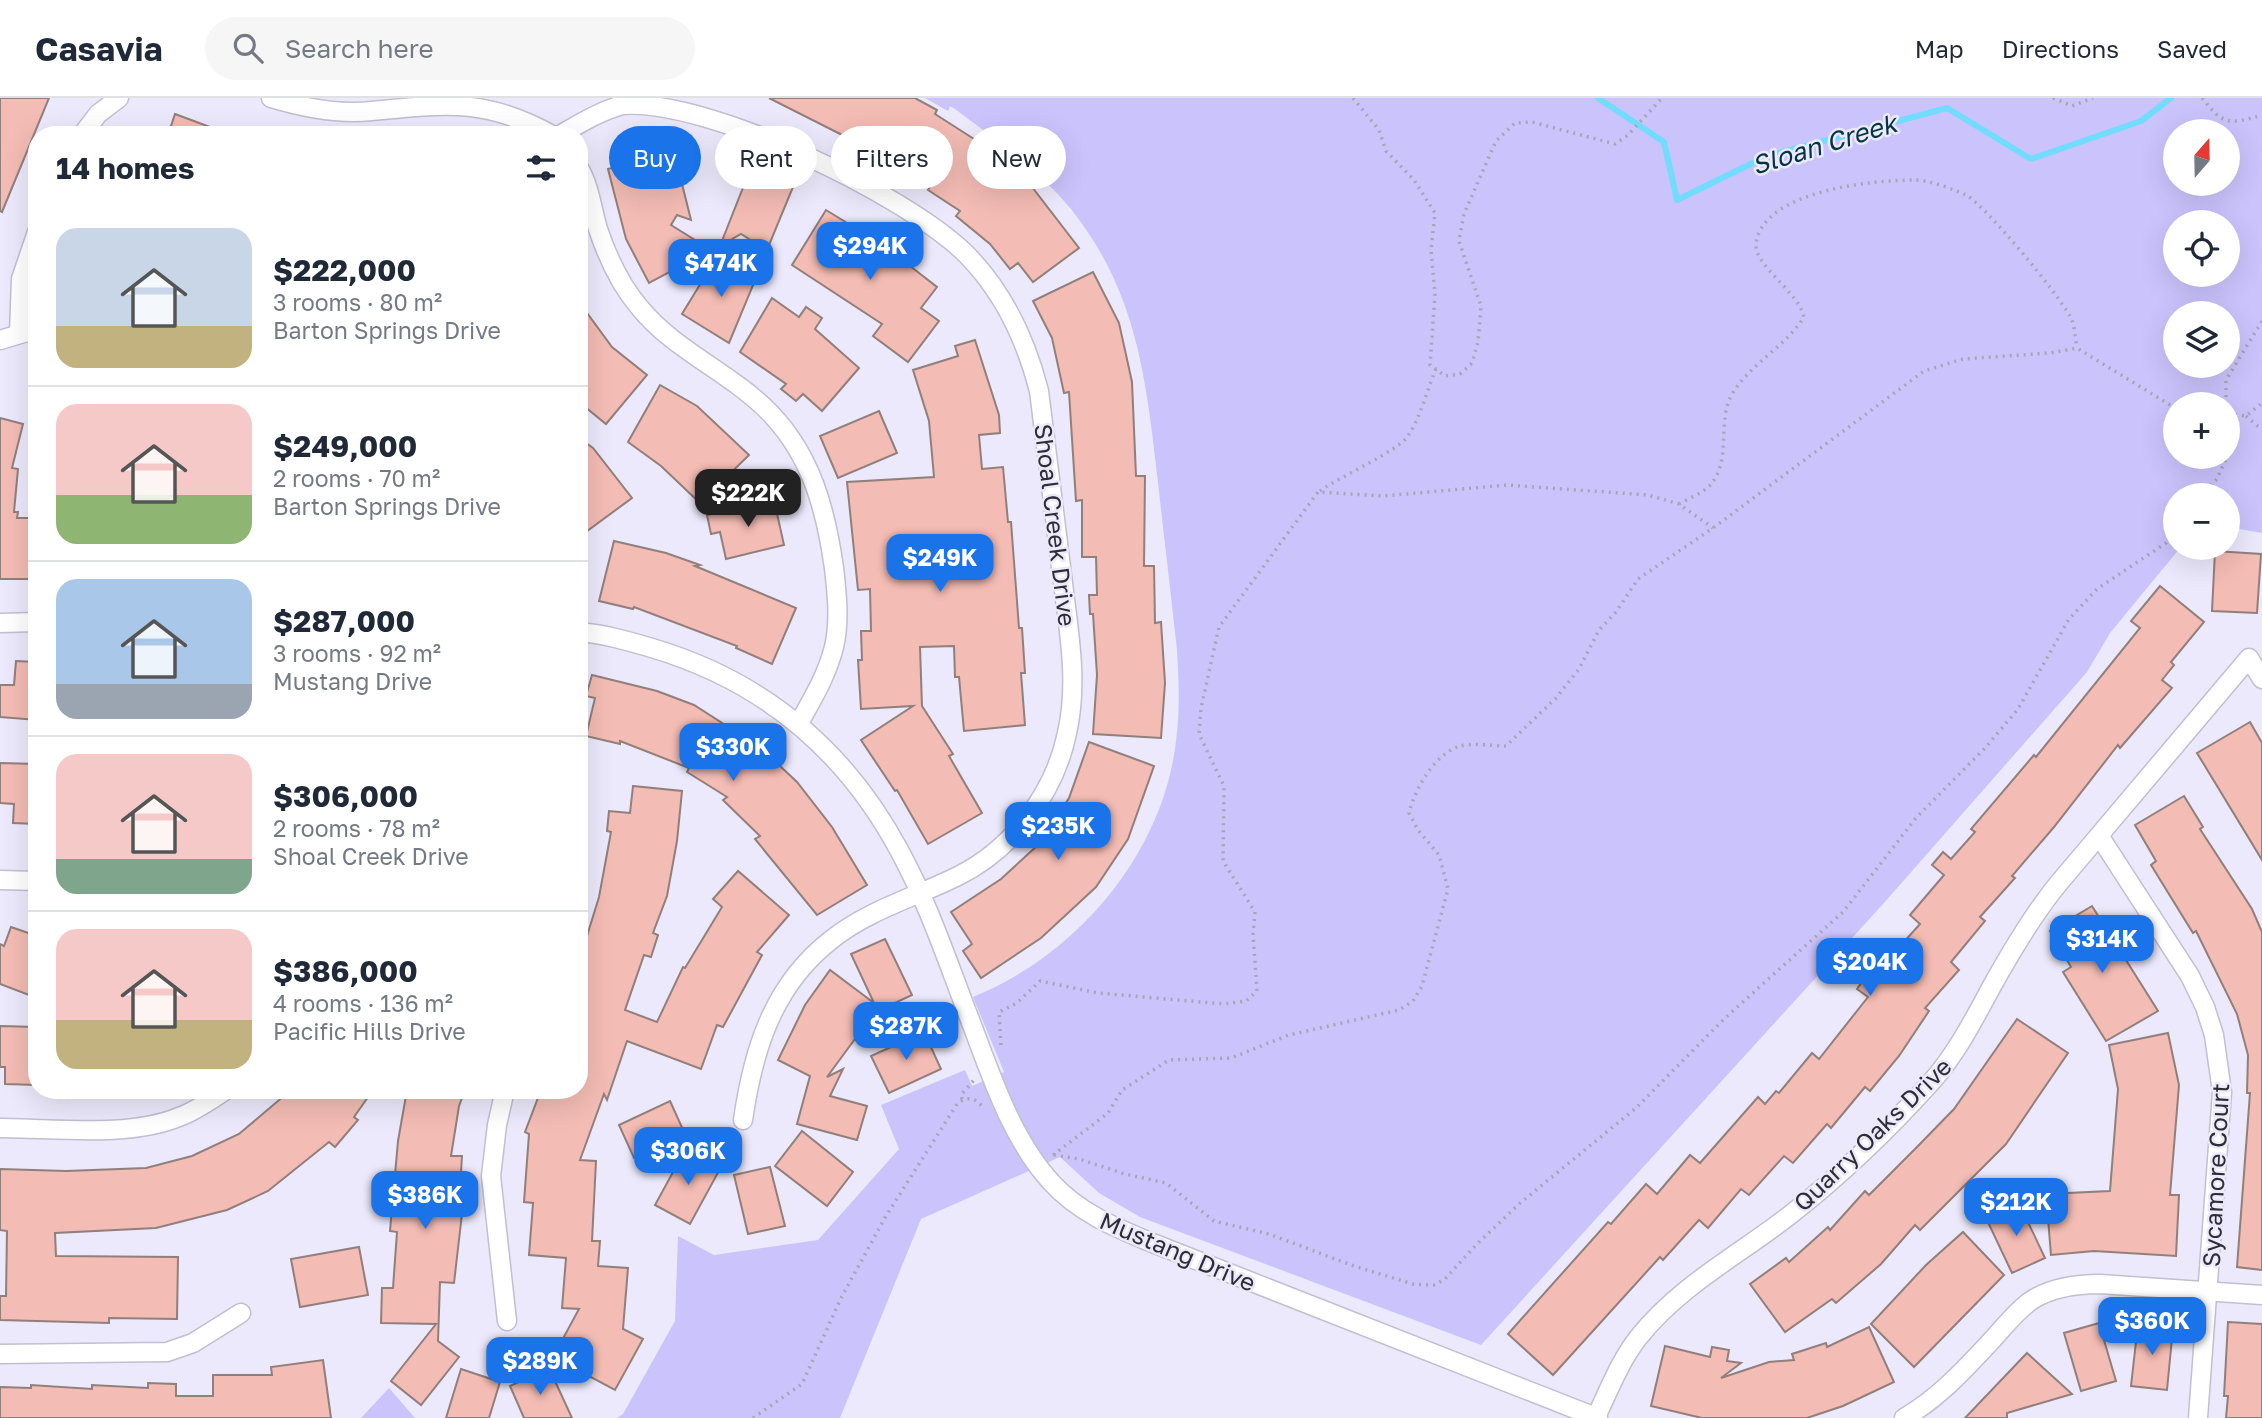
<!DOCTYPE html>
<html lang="en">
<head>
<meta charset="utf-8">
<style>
  body { margin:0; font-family:"Golos Text",sans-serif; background:#f6f6f7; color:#1f2937; height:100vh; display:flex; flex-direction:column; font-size:26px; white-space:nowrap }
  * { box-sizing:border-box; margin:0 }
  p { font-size:23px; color:#747a83 }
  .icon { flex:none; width:38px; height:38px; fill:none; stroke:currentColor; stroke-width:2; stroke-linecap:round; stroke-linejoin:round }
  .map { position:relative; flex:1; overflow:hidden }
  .panel { position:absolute; left:28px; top:28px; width:560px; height:973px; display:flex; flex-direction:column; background:#fff; border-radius:28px; box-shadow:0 7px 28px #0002 }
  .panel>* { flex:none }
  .banner { position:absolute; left:609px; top:28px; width:665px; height:63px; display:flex; gap:14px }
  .needle { width:46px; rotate:20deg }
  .buttons { position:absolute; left:2163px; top:21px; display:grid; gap:14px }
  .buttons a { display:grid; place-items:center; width:77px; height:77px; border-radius:50%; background:#fff; box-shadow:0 7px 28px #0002; font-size:35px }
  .price { position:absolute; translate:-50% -60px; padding:0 16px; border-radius:14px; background:#1a73e8; color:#fff; font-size:23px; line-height:46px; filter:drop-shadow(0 2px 4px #0008) }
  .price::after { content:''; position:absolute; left:50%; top:42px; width:21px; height:16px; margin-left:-10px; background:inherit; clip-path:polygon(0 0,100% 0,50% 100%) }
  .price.active { background:#222; color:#fff }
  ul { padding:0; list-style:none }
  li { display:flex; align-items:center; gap:21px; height:175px; padding:0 28px }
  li+li { border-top:2px solid #e0e1e3 }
  li span { display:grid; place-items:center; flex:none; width:196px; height:140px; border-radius:21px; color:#555 }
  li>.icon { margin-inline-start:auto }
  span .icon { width:84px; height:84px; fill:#fffc; stroke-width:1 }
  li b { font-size:30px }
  h2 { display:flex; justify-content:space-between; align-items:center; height:84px; padding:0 28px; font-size:30px }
  .pill { padding:0 24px; border-radius:32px; background:#fff; box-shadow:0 7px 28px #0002; font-size:24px; line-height:63px }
  .pill.active { background:#1a73e8; color:#fff }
  header { display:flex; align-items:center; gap:42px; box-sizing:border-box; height:98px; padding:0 35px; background:#fff; border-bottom:2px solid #e0e1e3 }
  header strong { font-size:33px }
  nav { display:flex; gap:38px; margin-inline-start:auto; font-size:24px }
  .search { width:490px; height:63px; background:#f6f6f7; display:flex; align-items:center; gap:18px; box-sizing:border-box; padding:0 24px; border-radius:38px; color:#747a83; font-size:26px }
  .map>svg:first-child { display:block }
  .green { fill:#cbc3fc; fill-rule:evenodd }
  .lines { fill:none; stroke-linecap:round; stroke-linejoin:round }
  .stream { stroke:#71dcfc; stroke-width:6 }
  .building { fill:#f3bcb4; stroke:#917f7c; stroke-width:2 }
  .street-casing { stroke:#c1bfd0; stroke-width:21 }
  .path { stroke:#a8a6b4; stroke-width:3.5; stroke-dasharray:2 5; stroke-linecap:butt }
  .street { stroke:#fff; stroke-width:18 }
  .labels { text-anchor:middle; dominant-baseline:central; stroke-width:5; stroke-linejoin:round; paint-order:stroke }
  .street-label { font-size:24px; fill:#2e2d34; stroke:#ebe9fb }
  .water-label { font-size:26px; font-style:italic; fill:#003542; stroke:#ebe9fb }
</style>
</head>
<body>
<header>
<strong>Casavia</strong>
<div class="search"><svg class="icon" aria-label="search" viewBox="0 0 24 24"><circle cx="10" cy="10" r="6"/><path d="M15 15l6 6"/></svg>Search here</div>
<nav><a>Map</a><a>Directions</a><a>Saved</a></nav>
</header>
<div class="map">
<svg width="2262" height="1320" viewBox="0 0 2262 1320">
  <rect width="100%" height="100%" fill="#ebe9fb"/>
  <g class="green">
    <path d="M925,0H2262V435L2228,429V397H2175V450H2180L2110,535L2087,574L1883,806L1481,1247L1140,1119L1099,1095L1060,1059L921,1121L840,1320H617L623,1316L675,1223L678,1138L714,1157L818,1142L899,1051L881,1007L965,972L972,988L1004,974L973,899C1077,857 1163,756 1176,643C1180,613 1179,583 1177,552C1171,496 1164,440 1158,384C1146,282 1138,195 1071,111C1039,72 995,41 955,11L950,8L948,13ZM2175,33H2228V86H2175ZM2175,124H2228V177H2175ZM2175,215H2228V268H2175ZM2175,306H2228V359H2175Z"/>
    <path d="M389,1290L415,1320H361Z"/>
  </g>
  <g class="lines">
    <path class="stream" d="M1598,0L1664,44L1677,102L1767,58L1947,10L2031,61L2141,23L2171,0"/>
  </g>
  <g class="building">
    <path d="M0,0H49L2,114L0,113Z"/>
    <path d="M769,0H915L937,12L935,16L985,48L984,50L1032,89L1079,150L1033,184L1018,165L1010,171L990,146L956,118L960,113L928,92L931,87L860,46Z"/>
    <path d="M175,16L226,35V37H168Z"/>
    <path d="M655,51L656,58L674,54L691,122L677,117L671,127L711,152L649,185L626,141L608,71L632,65L630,57Z"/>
    <path d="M750,72L793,89L767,152L741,136L720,148Z"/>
    <path d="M826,112L883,147L937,189L921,210L939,223L908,264L873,238L882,226L792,167Z"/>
    <path d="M718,157L756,180L729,245L682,216Z"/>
    <path d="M1093,174L1119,225L1132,284L1136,378H1145L1144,468H1154L1155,525L1161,524L1165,585L1161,640L1093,636L1097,577L1093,516H1090L1089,497H1097L1096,459H1082V402L1076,403L1069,294L1064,295L1052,240L1033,203Z"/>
    <path d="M772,200L799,219L806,209L822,220L815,231L859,270L822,313L803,296L796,303L781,291L786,286L740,254Z"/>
    <path d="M579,204L612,249L647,277L606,326L579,304Z"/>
    <path d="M975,242L999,317L1000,335L979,337L982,371L1003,369L1008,424H1011L1019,530H1022L1025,575H1021L1025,627L964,633L959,579H955L954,548L920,549L922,608L953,656L949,658L982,715L928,746L897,692L895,693L861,642L913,608L861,611L858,562H862L861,533H871L870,491L858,492L847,384L934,379L929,323L913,272L958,258L955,248Z"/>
    <path d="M660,287L697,308L749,357L700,405L661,368L628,344Z"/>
    <path d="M879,313L897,355L838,380L820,338Z"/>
    <path d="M0,320L23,326L12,370L18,371L14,414H18L17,420H37V481H0Z"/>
    <path d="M579,340L593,350L632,400L579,439Z"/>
    <path d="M774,402L784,447L726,461L720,434L711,436L707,417Z"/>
    <path d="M614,443L666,455L700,467L695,468L796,510L772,566L736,550L737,548L634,509L633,511L599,503Z"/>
    <path d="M2215,453L2261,456L2257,515L2212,513Z"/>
    <path d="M2160,488L2204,524L2171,564L2174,567L2162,582L2172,590L2120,650L2118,647L2054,729L2012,778L2015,780L1980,819L1985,823L1951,864L1959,872L1925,910L1929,913L1899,958L1870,993L1865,989L1831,1030L1827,1026L1793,1065L1784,1058L1749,1097L1741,1091L1708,1130L1699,1122L1663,1162L1660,1159L1553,1277L1508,1236L1608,1124L1611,1126L1646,1086L1657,1096L1690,1057L1700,1065L1758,999L1765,1006L1776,993L1779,995L1812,955L1819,961L1868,899L1857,891L1871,871L1876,875L1920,826L1910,817L1944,777L1932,767L1943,754L1951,761L1975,734L1971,731L2034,657L2036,659L2140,530L2131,523Z"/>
    <path d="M16,563L37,564V622L0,619V587H14Z"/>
    <path d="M592,577L657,593L694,607L761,650L797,684L832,729L867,787L817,817L755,741L760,738L723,702L727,699L687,674L689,670L620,643V646L586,638L595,600L586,598Z"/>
    <path d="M2250,624L2262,645V762L2197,655Z"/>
    <path d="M1089,644L1154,668L1128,741L1096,789L1041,840L981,880L963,853L972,846L951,814L1001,781L1040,745L1069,700Z"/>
    <path d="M0,665L37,666V726L13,725L14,706L0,705Z"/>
    <path d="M633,688L682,693L677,743L667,798L653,835L658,837L651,859L644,857L625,912L657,924L683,869L685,870L722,809L713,801L738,773L789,817L757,854L762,857L723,929L717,927L701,971L627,943L607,1002L604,996L580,1062L596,1063L592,1143H600L598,1168L628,1170L623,1231L643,1241L615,1292L553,1259L579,1211L562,1210L566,1160L529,1157L533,1105L524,1104L529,1036L525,1034L541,992H579V864L599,799L611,734L607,733L609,713L630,715Z"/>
    <path d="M2184,698L2203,729L2200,731L2252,811L2262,834V1172L2237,1169L2250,995H2247L2248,957L2237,916L2196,833L2193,835L2151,767L2156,763L2135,727Z"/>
    <path d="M2092,808L2158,913L2106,943L2063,874L2071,869L2050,833Z"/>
    <path d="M11,829L37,838V900L0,886V846L4,848Z"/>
    <path d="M885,841L912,897L878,913L877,911L827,979L843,971L830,998L867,1008L857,1042L797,1026L810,978L778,962L805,907L830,872L874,905L851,856Z"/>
    <path d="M2017,921L2068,955L2006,1046L1920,1132L1915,1127L1881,1166L1836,1205L1832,1201L1785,1234L1750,1186L1786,1160L1789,1164L1828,1129L1830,1132L1865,1093L1869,1097L1916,1050L1954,1011Z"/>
    <path d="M0,928L37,929V987L5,986V969H0Z"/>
    <path d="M924,934L941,971L889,995L871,958Z"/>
    <path d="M2168,935L2179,987L2170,1097H2179L2176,1158L2094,1153L2051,1157L2046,1096L2110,1093L2118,991L2109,947Z"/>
    <path d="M291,992H373L354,1019L358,1022L335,1049L329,1044L268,1093L227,1112L156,1130L55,1135L56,1158L178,1159L177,1221L109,1220V1225L0,1222V1198H6L7,1133L0,1132V1071L66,1073L146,1070L192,1058L239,1036Z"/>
    <path d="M407,992H465L459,1008L451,1058H462L459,1107H463L454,1185L440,1184L438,1243L459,1259L421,1307L391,1283L436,1226L381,1225L382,1190H393L397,1134L390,1133L398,1043Z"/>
    <path d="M670,1003L685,1036L634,1060L619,1027Z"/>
    <path d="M802,1033L853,1074L827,1108L775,1068Z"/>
    <path d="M685,1052L720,1071L690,1126L655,1107Z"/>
    <path d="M770,1069L785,1128L748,1136L734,1077Z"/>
    <path d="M2019,1105L2045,1160L2012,1175L1986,1120Z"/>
    <path d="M1963,1134L2004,1177L1914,1269L1871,1226L1926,1167Z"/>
    <path d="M359,1149L368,1197L300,1209L291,1161Z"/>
    <path d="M2228,1224L2262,1226V1320H2226L2228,1298H2224Z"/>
    <path d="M2099,1225L2116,1283L2081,1293L2064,1235Z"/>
    <path d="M2138,1226L2173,1230L2167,1292L2131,1288Z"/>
    <path d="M1869,1229L1894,1284L1843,1308L1807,1320H1702L1651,1308L1665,1248L1710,1259L1712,1249L1729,1252L1727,1263L1741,1265L1721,1280L1769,1264L1794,1262L1792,1256L1826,1245L1827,1249Z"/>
    <path d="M2027,1255L2072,1296L2007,1315V1320H1965Z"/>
    <path d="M323,1262L331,1320H0V1289L31,1290V1287L92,1291V1287L148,1290V1285L176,1286V1298H213V1277H272L271,1269Z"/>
    <path d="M549,1270L572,1320H524L510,1288Z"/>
    <path d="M461,1271L500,1284L489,1320H446Z"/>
  </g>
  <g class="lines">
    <defs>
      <g id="street">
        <path d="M271,0C304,10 338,17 372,13C446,6 486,0 552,37"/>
        <path d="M82,37L98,16L119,0"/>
        <path d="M560,37C579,26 600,13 622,7C707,0 904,96 965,155C1003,193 1026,242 1039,293C1047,354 1054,416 1062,477C1068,529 1079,583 1067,635C1055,694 1013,751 958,778C916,799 868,812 831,842C773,887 753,952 743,1022"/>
        <path d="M579,70C590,89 592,111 598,131C607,158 621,188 640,210C676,254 732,275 771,316C812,359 826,413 834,470C837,496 840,523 834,549C827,577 813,600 799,625"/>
        <path d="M19,235L21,181L37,134"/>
        <path d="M0,242L37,231"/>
        <path d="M0,525L37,524"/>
        <path d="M579,534C604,536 628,543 652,550C763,583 844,650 899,752C927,803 946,859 967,914C989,970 1009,1038 1051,1084C1078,1114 1114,1129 1150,1144L1598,1320"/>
        <path d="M2100,739L2190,878L2205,909L2214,937L2222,994L2198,1320"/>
        <path d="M0,782L37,783"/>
        <path d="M505,992L497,1027L491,1078L507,1223"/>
        <path d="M0,1030C55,1030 128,1040 179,1019C196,1013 211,1002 226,992"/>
        <path d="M0,1256L167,1254L193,1245L241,1215"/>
        <path d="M1596,1319C1609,1292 1620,1263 1638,1240C1680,1187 1739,1157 1790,1117C1841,1077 1890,1030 1933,982C1958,953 1974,921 1992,888C2012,852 2032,818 2058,786L2249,560L2262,581"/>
        <path d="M1904,1320C1939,1300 1966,1270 1993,1241C2005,1228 2017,1212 2032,1202C2051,1190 2077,1186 2100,1186L2262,1197"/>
      </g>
    </defs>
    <use href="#street" class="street-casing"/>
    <g class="path">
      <path d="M1353,0L1379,32L1386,53L1414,82L1435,115L1431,152L1435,196L1430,267L1445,278L1460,276L1472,265L1478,244L1481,208L1459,143L1464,116L1496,43L1515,25L1532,24L1615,46L1628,37L1662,0"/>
      <path d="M2053,0L2072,8L2093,0"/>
      <path d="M2202,0C2223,27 2229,27 2262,17"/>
      <path d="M2226,306V282L2262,223"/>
      <path d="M2228,316L2246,318L2262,305"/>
      <path d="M2246,318L2262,332"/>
      <path d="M1320,393C1339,379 1398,353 1408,338C1421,318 1427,292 1436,271"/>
      <path d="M2200,397L2217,381L2227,359"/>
      <path d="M1679,406C1689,400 1704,395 1711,386C1733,359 1715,321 1734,293C1753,264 1786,248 1804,219C1799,194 1753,167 1756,145C1764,92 1874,82 1915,82C1929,82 1953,91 1966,97C1986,108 2058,196 2070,218C2075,227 2075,240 2077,250"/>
      <path d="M1001,947L999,914L1017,905L1040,883L1098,895L1224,906L1246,903L1257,893L1253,836L1255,814L1223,763L1224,688L1199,636L1201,610L1219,529L1318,394L1383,398L1507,387L1648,397L1679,406L1713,430"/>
      <path d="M962,1001L961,997L974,982"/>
      <path d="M1053,1057L1108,1015L1122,992L1169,962L1231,960L1289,937L1399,912L1413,903L1422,888L1448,791L1439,757L1418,732L1409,715C1415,691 1433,659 1457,649C1470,644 1492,648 1506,648L1556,600L1579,571L1599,532L1616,514L1638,481L1713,430L1924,273L1963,261L2050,255L2077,250L2175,310"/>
      <path d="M1054,1057L1079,1061L1125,1076L1166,1085L1214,1123L1269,1136L1354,1168L1413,1186L1434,1187L1445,1181L1476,1147L1519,1106L1636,1010L1725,920L1843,814L1916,720L1986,649L2018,611L2069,521L2097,491L2166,445L2175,431"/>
      <path d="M753,1320L802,1286L841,1200L886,1118L957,1006C968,997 976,1000 984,1011"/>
    </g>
    <use href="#street" class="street"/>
  </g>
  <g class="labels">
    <g class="street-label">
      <text transform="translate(1056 427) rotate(83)">Shoal Creek Drive</text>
      <text transform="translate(1872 1036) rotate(-44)">Quarry Oaks Drive</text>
      <text transform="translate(2215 1077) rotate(-87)">Sycamore Court</text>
      <text transform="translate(1178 1153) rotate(23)">Mustang Drive</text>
    </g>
    <g class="water-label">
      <text transform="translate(1824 46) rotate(-17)">Sloan Creek</text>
    </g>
  </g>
</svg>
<div class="buttons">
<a><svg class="needle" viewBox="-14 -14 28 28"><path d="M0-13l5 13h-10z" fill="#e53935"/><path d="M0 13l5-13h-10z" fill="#747a83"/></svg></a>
<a><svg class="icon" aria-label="locate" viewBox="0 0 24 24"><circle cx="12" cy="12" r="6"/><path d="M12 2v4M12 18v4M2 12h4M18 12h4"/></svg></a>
<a><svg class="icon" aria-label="layers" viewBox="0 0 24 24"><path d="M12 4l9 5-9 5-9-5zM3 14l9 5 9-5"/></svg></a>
<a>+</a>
<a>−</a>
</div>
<b class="price" style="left:870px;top:184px">$294K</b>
<b class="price" style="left:721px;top:201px">$474K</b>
<b class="price active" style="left:748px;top:431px">$222K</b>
<b class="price" style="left:940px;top:496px">$249K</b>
<b class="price" style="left:733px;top:685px">$330K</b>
<b class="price" style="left:1058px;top:764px">$235K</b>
<b class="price" style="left:2102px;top:877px">$314K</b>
<b class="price" style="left:1870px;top:900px">$204K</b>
<b class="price" style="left:906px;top:964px">$287K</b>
<b class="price" style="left:688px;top:1089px">$306K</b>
<b class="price" style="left:425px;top:1133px">$386K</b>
<b class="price" style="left:2016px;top:1140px">$212K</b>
<b class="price" style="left:2152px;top:1259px">$360K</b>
<b class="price" style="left:540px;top:1299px">$289K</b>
<div class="banner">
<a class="pill active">Buy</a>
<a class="pill">Rent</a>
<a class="pill">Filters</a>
<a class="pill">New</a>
</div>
<section class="panel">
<h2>14 homes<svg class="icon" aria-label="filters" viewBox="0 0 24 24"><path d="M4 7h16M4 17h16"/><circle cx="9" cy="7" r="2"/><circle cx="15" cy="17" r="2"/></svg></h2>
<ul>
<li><span style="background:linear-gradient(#c9d6e8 70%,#c2b280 0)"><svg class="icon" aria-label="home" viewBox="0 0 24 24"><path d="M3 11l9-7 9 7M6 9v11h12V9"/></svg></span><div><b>$222,000</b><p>3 rooms · 80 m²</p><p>Barton Springs Drive</p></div></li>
<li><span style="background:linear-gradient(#f6c9c9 65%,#8fb573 0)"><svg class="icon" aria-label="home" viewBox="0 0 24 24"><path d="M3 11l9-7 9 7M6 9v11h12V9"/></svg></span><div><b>$249,000</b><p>2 rooms · 70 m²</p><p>Barton Springs Drive</p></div></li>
<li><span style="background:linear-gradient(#a9c7e8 75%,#9aa5b1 0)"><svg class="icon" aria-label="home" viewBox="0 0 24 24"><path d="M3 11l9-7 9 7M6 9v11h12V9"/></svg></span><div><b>$287,000</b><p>3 rooms · 92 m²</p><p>Mustang Drive</p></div></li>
<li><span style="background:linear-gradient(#f6c9c9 75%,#7fa58c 0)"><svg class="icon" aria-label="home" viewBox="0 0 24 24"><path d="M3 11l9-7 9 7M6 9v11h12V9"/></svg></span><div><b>$306,000</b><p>2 rooms · 78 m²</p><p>Shoal Creek Drive</p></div></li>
<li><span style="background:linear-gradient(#f6c9c9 65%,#c2b280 0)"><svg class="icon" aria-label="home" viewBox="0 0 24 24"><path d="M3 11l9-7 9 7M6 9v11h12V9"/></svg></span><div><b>$386,000</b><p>4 rooms · 136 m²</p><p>Pacific Hills Drive</p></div></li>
</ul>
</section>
</div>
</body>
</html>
